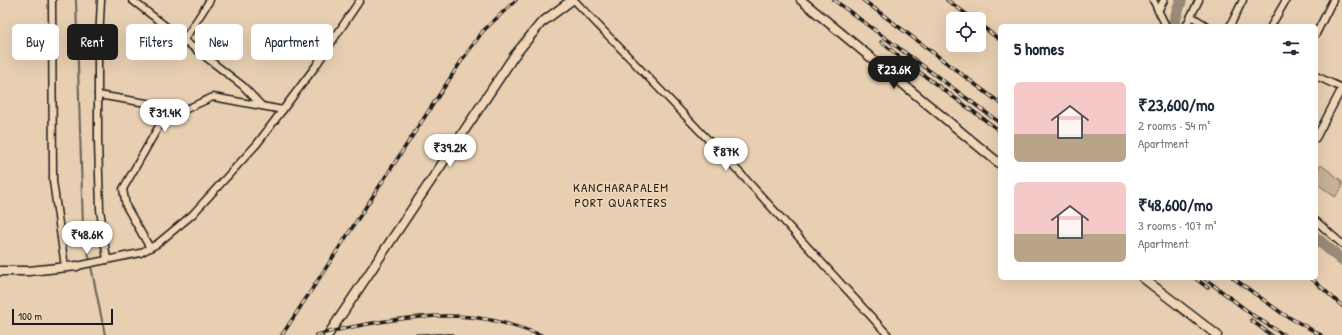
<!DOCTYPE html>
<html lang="en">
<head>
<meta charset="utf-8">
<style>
  body { margin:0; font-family:"Patrick Hand",sans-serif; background:#f6f6f7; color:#1f2937; height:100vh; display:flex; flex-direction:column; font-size:15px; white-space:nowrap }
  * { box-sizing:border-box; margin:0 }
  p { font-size:13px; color:#747a83 }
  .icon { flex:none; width:22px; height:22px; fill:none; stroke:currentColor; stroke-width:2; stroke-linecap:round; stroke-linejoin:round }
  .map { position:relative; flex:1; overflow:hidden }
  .drawer { position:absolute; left:998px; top:24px; width:320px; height:256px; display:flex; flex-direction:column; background:#fff; border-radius:6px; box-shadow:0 4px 16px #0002 }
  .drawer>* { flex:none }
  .top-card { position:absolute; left:12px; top:24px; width:380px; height:36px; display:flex; gap:8px }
  .buttons { position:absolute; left:946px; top:12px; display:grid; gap:8px }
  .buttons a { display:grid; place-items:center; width:40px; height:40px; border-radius:6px; background:#fff; box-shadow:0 4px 16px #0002; font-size:20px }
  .scale { position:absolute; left:12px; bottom:10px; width:101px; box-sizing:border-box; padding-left:4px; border:2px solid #1c1c1c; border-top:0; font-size:11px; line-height:14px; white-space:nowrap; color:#1c1c1c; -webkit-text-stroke:3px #f0d6b7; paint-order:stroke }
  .price { position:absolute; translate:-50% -34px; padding:0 9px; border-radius:14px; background:#fff; color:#222; font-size:13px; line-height:26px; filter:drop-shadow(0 1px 2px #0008) }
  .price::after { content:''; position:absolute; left:50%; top:24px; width:12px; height:9px; margin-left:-6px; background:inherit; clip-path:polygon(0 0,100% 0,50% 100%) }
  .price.active { background:#1c1c1c; color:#fff }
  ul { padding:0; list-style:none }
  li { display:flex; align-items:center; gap:12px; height:100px; padding:0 16px }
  li span { display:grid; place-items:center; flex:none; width:112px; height:80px; border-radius:6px; color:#555 }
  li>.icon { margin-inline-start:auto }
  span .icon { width:48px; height:48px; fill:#fffc; stroke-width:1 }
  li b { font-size:17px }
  h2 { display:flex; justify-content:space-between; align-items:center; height:48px; padding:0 16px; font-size:17px }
  .tag { padding:0 14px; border-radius:6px; background:#fff; box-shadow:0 4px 16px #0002; font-size:14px; line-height:36px }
  .tag.active { background:#1c1c1c; color:#fff }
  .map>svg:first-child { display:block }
  .green { fill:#c6b198; stroke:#71665a }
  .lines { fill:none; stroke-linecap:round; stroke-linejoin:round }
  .stream { stroke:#675e53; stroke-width:2 }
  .river { stroke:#998a77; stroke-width:12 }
  .minor-casing { stroke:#1c1c1c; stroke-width:9 }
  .tertiary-casing { stroke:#1c1c1c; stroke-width:11 }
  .minor { stroke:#f0d6b7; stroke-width:6 }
  .tertiary { stroke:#f0d6b7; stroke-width:8 }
  .rail-casing { stroke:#1c1c1c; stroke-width:3.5 }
  .rail { stroke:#f0d6b7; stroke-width:2; stroke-dasharray:6; stroke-linecap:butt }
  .labels { text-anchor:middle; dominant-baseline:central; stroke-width:3; stroke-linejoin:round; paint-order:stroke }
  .neighbourhood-label { font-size:13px; letter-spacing:1px; fill:#1c1c1c; stroke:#f0d6b7 }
</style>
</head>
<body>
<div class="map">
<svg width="1342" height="335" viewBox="0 0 1342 335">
  <rect width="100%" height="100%" fill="#e8cfb1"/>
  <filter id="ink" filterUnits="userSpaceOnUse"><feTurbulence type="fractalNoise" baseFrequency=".025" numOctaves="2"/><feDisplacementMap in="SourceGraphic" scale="8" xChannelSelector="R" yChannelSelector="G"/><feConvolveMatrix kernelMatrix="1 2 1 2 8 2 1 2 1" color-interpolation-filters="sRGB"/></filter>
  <g filter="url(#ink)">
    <path class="green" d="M1321,165L1342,181V188L1335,197L1316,183V172Z"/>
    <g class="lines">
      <path class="stream" d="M76,0L83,227L105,335"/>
      <g class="river">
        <path d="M1173,26L1181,0"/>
        <path d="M1316,238L1342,260"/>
      </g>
      <defs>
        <g id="minor">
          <path d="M52,0L53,181L65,267"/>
          <path d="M101,0L98,61V141L100,209L107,260"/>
          <path d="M132,0L243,86L262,106"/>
          <path d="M574,0L741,174L888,335"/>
          <path d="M1153,0L1166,26"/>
          <path d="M1158,11L1164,0"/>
          <path d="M1191,16L1199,0"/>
          <path d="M1186,26L1191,16L1207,26"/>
          <path d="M1230,26L1243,0"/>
          <path d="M1271,26L1286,0"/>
          <path d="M1316,34L1333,0"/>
          <path d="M184,40L210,0"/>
          <path d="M1316,76L1342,88"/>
          <path d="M98,95L171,107L182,111"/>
          <path d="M1316,138L1342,88"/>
          <path d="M1316,221L1342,244"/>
          <path d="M150,248L126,206L123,189L159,126L182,111L213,97L283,110"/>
          <path d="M77,266L140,253L157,244L192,215L257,144L315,67L360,0"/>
        </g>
        <g id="tertiary">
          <path d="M801,0L1000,164"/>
          <path d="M0,271H29L77,266"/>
          <path d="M1143,278L1217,335"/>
          <path d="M328,335L514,56L541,23L572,0"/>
        </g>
      </defs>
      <use href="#minor" class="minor-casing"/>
      <use href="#tertiary" class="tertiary-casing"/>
      <use href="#minor" class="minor"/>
      <use href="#tertiary" class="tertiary"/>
      <defs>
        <g id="rail">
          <path d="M834,0L1000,123"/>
          <path d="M863,0L1000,103"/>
          <path d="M947,0L973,19"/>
          <path d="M979,24L1000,40"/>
          <path d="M881,42L911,66L1000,131"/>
          <path d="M1195,278L1208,288"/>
          <path d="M1204,278L1254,316L1284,335"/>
          <path d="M1233,278L1283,314L1321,335"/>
          <path d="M1311,278L1342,306"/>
          <path d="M1251,320L1271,335"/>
          <path d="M282,335L462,60L483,31L516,0"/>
          <path d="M316,335C367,323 418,313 470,317C495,319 518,327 541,335"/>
          <path d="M417,335H452"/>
        </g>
      </defs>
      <use href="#rail" class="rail-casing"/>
      <use href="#rail" class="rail"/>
    </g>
  </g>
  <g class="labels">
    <g class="neighbourhood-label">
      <text x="621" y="187">KANCHARAPALEM<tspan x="621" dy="15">PORT QUARTERS</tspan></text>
    </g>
  </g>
</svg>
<div class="buttons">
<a><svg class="icon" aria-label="locate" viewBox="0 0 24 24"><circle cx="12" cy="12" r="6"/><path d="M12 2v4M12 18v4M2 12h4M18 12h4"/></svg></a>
</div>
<div class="scale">100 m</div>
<b class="price active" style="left:894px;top:90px">₹23.6K</b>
<b class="price" style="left:165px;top:133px">₹31.4K</b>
<b class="price" style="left:450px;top:168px">₹39.2K</b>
<b class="price" style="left:726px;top:172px">₹87K</b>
<b class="price" style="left:87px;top:255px">₹48.6K</b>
<div class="top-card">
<a class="tag">Buy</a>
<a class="tag active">Rent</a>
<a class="tag">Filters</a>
<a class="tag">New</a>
<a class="tag">Apartment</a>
</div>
<section class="drawer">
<h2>5 homes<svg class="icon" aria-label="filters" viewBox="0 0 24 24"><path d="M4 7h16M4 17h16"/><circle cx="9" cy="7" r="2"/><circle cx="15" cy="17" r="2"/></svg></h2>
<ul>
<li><span style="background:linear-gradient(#f6c9c9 65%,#b9a48a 0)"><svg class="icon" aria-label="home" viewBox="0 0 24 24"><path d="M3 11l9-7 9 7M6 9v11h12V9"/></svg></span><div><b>₹23,600/mo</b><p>2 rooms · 54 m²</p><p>Apartment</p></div></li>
<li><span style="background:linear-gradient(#f6c9c9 65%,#b9a48a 0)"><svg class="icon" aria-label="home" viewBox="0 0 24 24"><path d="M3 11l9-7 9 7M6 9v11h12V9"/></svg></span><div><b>₹48,600/mo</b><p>3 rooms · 107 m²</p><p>Apartment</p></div></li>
</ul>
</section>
</div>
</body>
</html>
